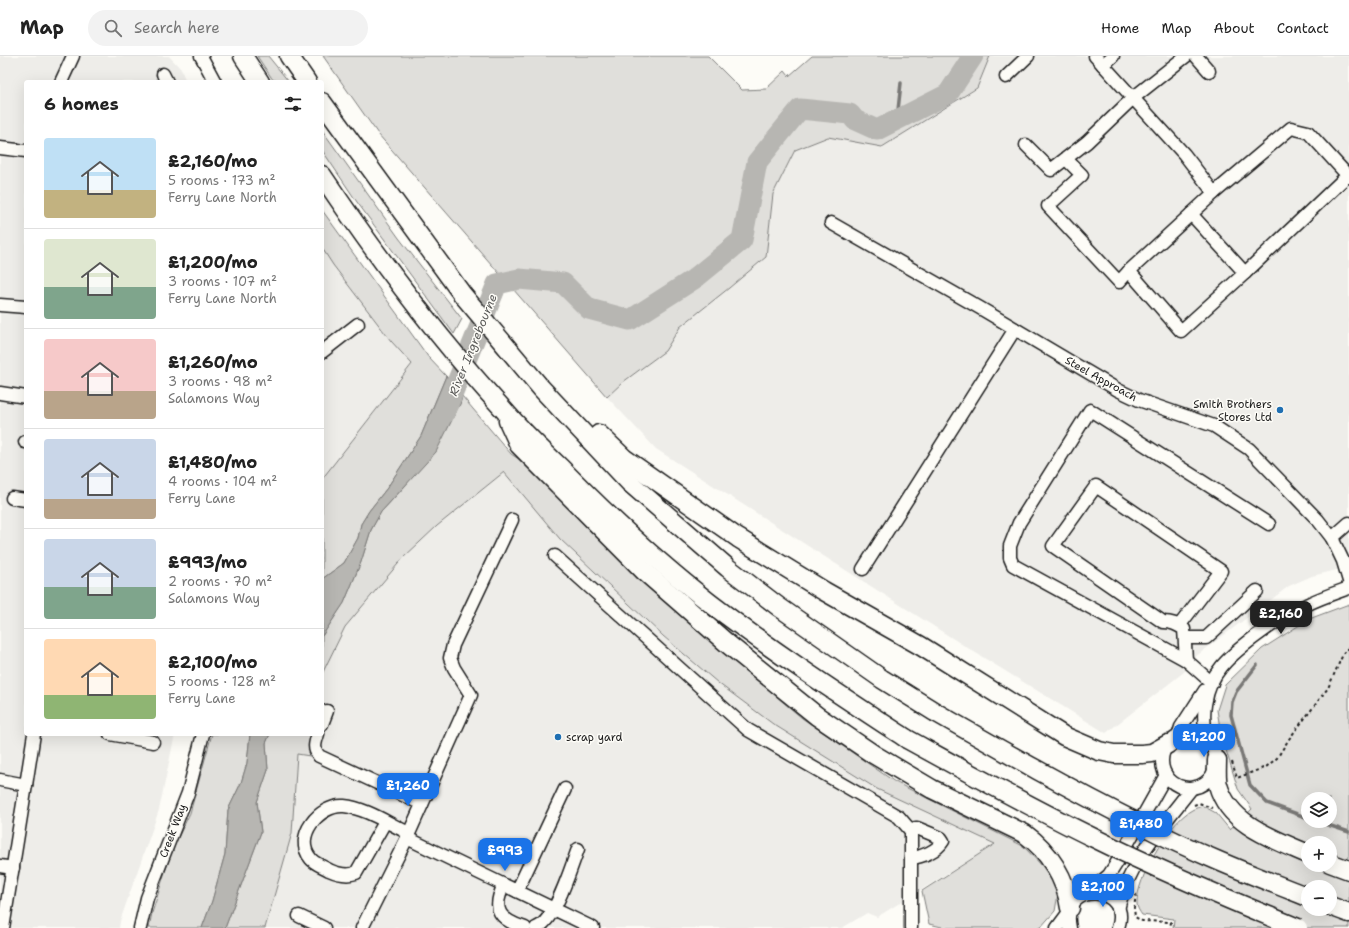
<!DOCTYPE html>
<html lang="en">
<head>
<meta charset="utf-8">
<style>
  body { margin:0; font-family:"Shantell Sans",sans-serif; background:#f2f2f2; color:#222; height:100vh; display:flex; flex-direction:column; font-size:15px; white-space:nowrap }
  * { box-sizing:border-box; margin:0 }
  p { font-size:13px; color:#767676 }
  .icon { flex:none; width:22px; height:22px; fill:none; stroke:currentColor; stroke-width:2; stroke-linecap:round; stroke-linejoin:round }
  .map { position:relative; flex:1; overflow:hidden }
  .side { position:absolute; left:24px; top:24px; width:300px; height:656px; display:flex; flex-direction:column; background:#fff; border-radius:4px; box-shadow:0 4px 16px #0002 }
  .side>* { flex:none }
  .fabs { position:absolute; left:1301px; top:736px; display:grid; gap:8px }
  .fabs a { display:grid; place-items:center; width:36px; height:36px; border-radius:50%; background:#fff; box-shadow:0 4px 16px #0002; font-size:20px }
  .price { position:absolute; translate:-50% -34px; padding:0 9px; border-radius:8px; background:#1a73e8; color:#fff; font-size:13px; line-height:26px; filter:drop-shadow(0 1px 2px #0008) }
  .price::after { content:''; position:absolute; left:50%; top:24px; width:12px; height:9px; margin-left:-6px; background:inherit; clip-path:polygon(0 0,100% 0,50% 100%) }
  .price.on { background:#222; color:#fff }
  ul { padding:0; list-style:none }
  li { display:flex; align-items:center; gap:12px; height:100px; padding:0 20px }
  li+li { border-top:1px solid #e0e0e0 }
  li span { display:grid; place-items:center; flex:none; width:112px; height:80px; border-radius:4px; color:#555 }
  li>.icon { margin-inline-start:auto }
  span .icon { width:48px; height:48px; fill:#fffc; stroke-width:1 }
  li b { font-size:17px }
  h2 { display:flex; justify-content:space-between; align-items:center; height:48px; padding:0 20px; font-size:17px }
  header { display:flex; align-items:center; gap:24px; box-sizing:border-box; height:56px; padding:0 20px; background:#fff; border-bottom:1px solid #e0e0e0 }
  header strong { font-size:19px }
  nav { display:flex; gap:22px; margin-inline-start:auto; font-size:14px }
  .search { width:280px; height:36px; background:#f2f2f2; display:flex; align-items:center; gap:10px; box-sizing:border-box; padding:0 14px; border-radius:22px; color:#767676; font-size:15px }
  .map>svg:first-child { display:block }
  .built { fill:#eeede9 }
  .green { fill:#e0dfdb; stroke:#7e7e7c; fill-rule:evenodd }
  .water { fill:#b7b6b2; stroke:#797876 }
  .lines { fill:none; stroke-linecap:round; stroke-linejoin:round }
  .stream { stroke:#797876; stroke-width:3.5 }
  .river { stroke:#b7b6b2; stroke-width:21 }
  .minor-casing { stroke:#1c1c1c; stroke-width:15 }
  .highway-casing { stroke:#1c1c1c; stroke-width:21 }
  .path { stroke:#1c1c1c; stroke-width:2; stroke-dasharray:3 3; stroke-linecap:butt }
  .minor { stroke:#fdfcf7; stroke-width:12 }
  .highway { stroke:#fdfcf7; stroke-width:18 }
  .highway-bridge-casing { stroke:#1c1c1c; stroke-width:21; stroke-linecap:butt }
  .highway-bridge { stroke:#fdfcf7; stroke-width:18 }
  .poi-dot { fill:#1f6fb2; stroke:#fdfcf7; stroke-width:1.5 }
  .labels { text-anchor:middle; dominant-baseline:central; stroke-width:3; stroke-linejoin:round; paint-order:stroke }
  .street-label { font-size:11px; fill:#1c1c1c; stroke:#fdfcf7 }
  .poi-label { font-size:11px; fill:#1c1c1c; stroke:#fdfcf7; text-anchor:end }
  .water-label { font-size:12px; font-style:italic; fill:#5a5a58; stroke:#fdfcf7 }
</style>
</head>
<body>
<header>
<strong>Map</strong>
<div class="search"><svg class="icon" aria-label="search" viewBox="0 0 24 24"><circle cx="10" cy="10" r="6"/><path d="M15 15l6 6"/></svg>Search here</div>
<nav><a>Home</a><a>Map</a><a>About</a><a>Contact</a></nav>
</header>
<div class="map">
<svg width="1349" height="872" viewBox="0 0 1349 872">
  <rect width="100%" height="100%" fill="#fdfcf7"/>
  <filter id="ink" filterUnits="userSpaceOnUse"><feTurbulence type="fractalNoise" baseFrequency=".025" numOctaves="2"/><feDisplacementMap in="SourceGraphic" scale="8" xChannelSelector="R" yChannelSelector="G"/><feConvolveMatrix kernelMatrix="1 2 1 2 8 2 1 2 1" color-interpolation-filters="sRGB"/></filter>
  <g filter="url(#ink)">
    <g class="built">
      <path d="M0,0H169L181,13L186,26H26V678H175L159,754L120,865L119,872H0Z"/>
      <path d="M990,0H1349V511L1312,520L1289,530L1195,601L1184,616L1106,677L963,589L656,393L607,341L623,326L665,295L680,271L729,232L766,201L773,138L795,94L828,81L882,91L977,33Z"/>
      <path d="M322,192L333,209L391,285L412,308L322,423Z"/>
      <path d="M504,416L560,483L662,580L718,627L773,668L877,733L995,788L877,861L867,857L842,872H265L292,777L297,697L310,700L311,678H322V618L345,571L403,502L437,470Z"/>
    </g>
    <g class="green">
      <path d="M257,0H268L289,26L273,24Z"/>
      <path d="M323,0H708L742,34L766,33L785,15L789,20L812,0H990L977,32L882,91L828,81L795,94L773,138L766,201L729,232L680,271L665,295L623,326L607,341L378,78Z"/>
      <path d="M322,74L399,182L462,263L454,278L357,146L322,94Z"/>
      <path d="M322,154L429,302L446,320L421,380L387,432L369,455L361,468L358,482L344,507L322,523V423L412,308L391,285L333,209L322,192Z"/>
      <path d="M462,340L511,398L528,409L590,475L703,579L802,662L895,726L1023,790L1051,819L1058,838L1055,855L1040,872H946L929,868L922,835L995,788L877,733L773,668L718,627L663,580L560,483L504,416L437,470L403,502L345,571L322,618V580L344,547L361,506L371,474L381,456L406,429L460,348Z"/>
      <path d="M1349,548V872H1173L1174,863L1142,859C1140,856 1137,852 1137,848C1136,823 1169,766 1192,754C1195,752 1200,751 1203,750L1216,757L1230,774L1252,753L1238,733L1221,678L1217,654L1225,629L1262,593L1309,563ZM1308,743H1330V765H1308ZM1308,787H1330V809H1308ZM1308,831H1330V853H1308Z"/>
      <path d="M212,678H250L247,707L241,727L228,754L225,798L212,845L202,872H149L152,857L172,794L190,757Z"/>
      <path d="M270,678H311L310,700L297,698L292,777L265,872H225L261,776L257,746L268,714L266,687Z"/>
    </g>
    <g class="water">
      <path d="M446,320L462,340L460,348L436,396L381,456L371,474L361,506L344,547L322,580V523L344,507L358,482L361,468L369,455L387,432L421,380Z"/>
      <path d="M250,678H270L266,687L268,714L257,746L261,776L225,872H202L212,845L225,798L228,754L241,727L247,707Z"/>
    </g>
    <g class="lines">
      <g class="stream">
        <path d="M897,63L901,27"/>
        <path d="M1257,609L1236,636L1232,646L1231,659L1250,729L1267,747L1308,762"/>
        <path d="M1316,765L1349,776"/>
      </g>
      <path class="river" d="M444,358L497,228L519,223L563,227L589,253L630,264L694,223L742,184L757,106L800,53L850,58L855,64L877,74L948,38L973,0"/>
      <defs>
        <g id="minor">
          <path d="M201,0L215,26"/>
          <path d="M1095,0L1133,42L1186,0"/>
          <path d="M1196,0L1209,15"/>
          <path d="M1103,9L1113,0"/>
          <path d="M163,18L167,26"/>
          <path d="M1006,21L1028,0"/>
          <path d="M61,26L73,0"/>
          <path d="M1026,89L1051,114L1087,86L1133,42L1184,98L1214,137"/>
          <path d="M0,92L26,95"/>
          <path d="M1066,103L1082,119L1048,150L1119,226L1129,215"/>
          <path d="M1348,119L1245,217L1181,275L1129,215L1214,137L1291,72L1308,76L1349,121"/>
          <path d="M1191,158L1245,217"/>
          <path d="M831,167L980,252L1118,334L1139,344L1214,370L1249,393L1318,464L1332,482L1343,505L1349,525"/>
          <path d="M0,249L26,251"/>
          <path d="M322,296L358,268"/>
          <path d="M0,337L26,341"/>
          <path d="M25,386H26"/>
          <path d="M12,442L26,444"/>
          <path d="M1332,482L1349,467"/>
          <path d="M555,500L748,674L899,761L911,775V872"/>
          <path d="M863,513L1015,273"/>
          <path d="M1179,570L1221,515L1096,430L1053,490L1163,566C1172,566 1176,568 1184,573L1186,604"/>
          <path d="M1185,582H1206L1257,535"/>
          <path d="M1212,627L1186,604L1013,509L1010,502V490L1019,467L1090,354L1269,468"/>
          <path d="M322,668L327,655"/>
          <circle cx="1189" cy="705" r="27"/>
          <path d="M110,678L153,686"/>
          <path d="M318,678C315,687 313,693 319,700L422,748"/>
          <path d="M1178,681L1181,671L1205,634"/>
          <path d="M1210,688C1199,664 1204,631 1222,610C1239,590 1282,560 1306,549C1320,542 1335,537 1349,532"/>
          <path d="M0,724L26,729L34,678"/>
          <path d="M385,766L356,817C347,820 338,818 329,814C324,811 315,808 311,803C292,781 320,748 344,750C366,752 389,768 409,777"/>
          <path d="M910,773L917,772L941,782L943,785C937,795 922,801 911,802"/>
          <path d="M407,782L593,872"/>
          <path d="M0,810L13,812"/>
          <path d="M504,829C491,854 500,864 525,872"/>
          <path d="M517,835L565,733"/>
          <path d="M1088,837L1109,819L1116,808L1166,719"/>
          <path d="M1118,853C1129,806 1162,770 1191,733"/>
          <path d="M299,860L324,872"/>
          <path d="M3,872L26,729"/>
          <path d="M140,872L147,842L188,737L203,678"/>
          <path d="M362,872L407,782L471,639L454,612L450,602L453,589L512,464"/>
          <path d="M536,872C555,866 571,811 578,793"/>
          <path d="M1057,872L1069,856"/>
          <path d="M1070,872C1059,823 1133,829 1118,872"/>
        </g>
        <g id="highway">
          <path d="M243,0L260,26"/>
          <path d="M289,0L307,26"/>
          <path d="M322,46L462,238L541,332L630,427L728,512L779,551L882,623L935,656"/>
          <path d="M322,119C377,201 436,280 503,353C521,374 541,393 561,412C608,460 657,506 710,547C774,596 840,639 907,683"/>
          <path d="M508,365L519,389L644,515L729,589L817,660L873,698L932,733L1025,778C1049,795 1066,823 1070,852"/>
          <path d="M599,378L624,402L738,482L824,535L921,590L1064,680L1099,695L1114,698H1142L1152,697L1168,688"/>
          <path d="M1217,704C1217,712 1216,721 1218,729C1229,769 1274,783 1308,798"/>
          <path d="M1330,807L1349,814"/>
          <path d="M1330,850L1349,857"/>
        </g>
      </defs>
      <use href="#minor" class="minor-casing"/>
      <use href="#highway" class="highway-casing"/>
      <g class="path">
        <path d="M1232,706L1237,722L1266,711L1277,702L1289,683L1328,632L1344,596L1349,592"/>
        <path d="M1194,749L1199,747L1212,752"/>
        <path d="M1136,838L1134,852L1135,861L1142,865L1171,866L1170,872"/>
      </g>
      <use href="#minor" class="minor"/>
      <use href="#highway" class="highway"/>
      <defs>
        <g id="highway-bridge">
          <path d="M935,656C1003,695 1071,734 1142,769C1195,797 1252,819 1308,841"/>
          <path d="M907,683C969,717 1030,751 1094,782C1161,815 1229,844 1298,872"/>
        </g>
      </defs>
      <use href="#highway-bridge" class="highway-bridge-casing"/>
      <use href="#highway-bridge" class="highway-bridge"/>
    </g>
  </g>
  <g class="poi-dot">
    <circle cx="1280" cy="354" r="4"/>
    <circle cx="558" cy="681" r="4"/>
  </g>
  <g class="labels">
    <g class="street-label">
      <text transform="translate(1101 323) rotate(29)">Steel Approach</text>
      <text transform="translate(173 775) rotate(-69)">Creek Way</text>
    </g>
    <g class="poi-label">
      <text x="1272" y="348">Smith Brothers<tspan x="1272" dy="13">Stores Ltd</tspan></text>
      <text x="566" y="681" text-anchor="start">scrap yard</text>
    </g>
    <g class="water-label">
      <text transform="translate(473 289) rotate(-68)">River Ingrebourne</text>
    </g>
  </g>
</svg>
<div class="fabs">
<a><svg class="icon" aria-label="layers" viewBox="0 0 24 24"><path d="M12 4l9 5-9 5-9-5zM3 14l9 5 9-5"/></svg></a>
<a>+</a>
<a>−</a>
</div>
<b class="price on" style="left:1281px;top:579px">£2,160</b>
<b class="price" style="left:1204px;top:702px">£1,200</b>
<b class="price" style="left:408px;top:751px">£1,260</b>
<b class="price" style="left:1141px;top:789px">£1,480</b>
<b class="price" style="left:505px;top:816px">£993</b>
<b class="price" style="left:1103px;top:852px">£2,100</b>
<section class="side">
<h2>6 homes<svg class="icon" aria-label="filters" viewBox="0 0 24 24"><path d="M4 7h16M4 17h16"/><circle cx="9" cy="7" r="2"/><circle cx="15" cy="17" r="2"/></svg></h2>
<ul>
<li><span style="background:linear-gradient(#bfe0f5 65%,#c2b280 0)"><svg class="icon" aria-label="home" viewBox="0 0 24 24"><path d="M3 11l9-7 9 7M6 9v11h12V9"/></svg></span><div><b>£2,160/mo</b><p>5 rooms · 173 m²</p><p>Ferry Lane North</p></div></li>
<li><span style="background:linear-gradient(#dfe7d0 60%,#7fa58c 0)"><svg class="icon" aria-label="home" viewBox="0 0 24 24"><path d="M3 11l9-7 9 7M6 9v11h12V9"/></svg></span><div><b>£1,200/mo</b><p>3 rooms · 107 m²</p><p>Ferry Lane North</p></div></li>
<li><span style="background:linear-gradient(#f6c9c9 65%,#b9a48a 0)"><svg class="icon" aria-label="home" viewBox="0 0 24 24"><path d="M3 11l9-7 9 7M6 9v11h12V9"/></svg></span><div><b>£1,260/mo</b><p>3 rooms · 98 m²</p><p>Salamons Way</p></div></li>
<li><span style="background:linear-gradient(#c9d6e8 75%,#b9a48a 0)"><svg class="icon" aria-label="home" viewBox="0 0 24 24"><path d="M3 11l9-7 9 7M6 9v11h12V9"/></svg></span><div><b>£1,480/mo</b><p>4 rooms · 104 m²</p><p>Ferry Lane</p></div></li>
<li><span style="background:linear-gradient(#c9d6e8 60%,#7fa58c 0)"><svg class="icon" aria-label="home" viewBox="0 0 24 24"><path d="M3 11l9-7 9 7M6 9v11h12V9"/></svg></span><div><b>£993/mo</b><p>2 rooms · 70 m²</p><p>Salamons Way</p></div></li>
<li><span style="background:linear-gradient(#ffd9b3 70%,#8fb573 0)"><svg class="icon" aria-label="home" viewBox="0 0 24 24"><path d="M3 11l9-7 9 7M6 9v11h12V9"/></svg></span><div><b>£2,100/mo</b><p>5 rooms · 128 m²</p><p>Ferry Lane</p></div></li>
</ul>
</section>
</div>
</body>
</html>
